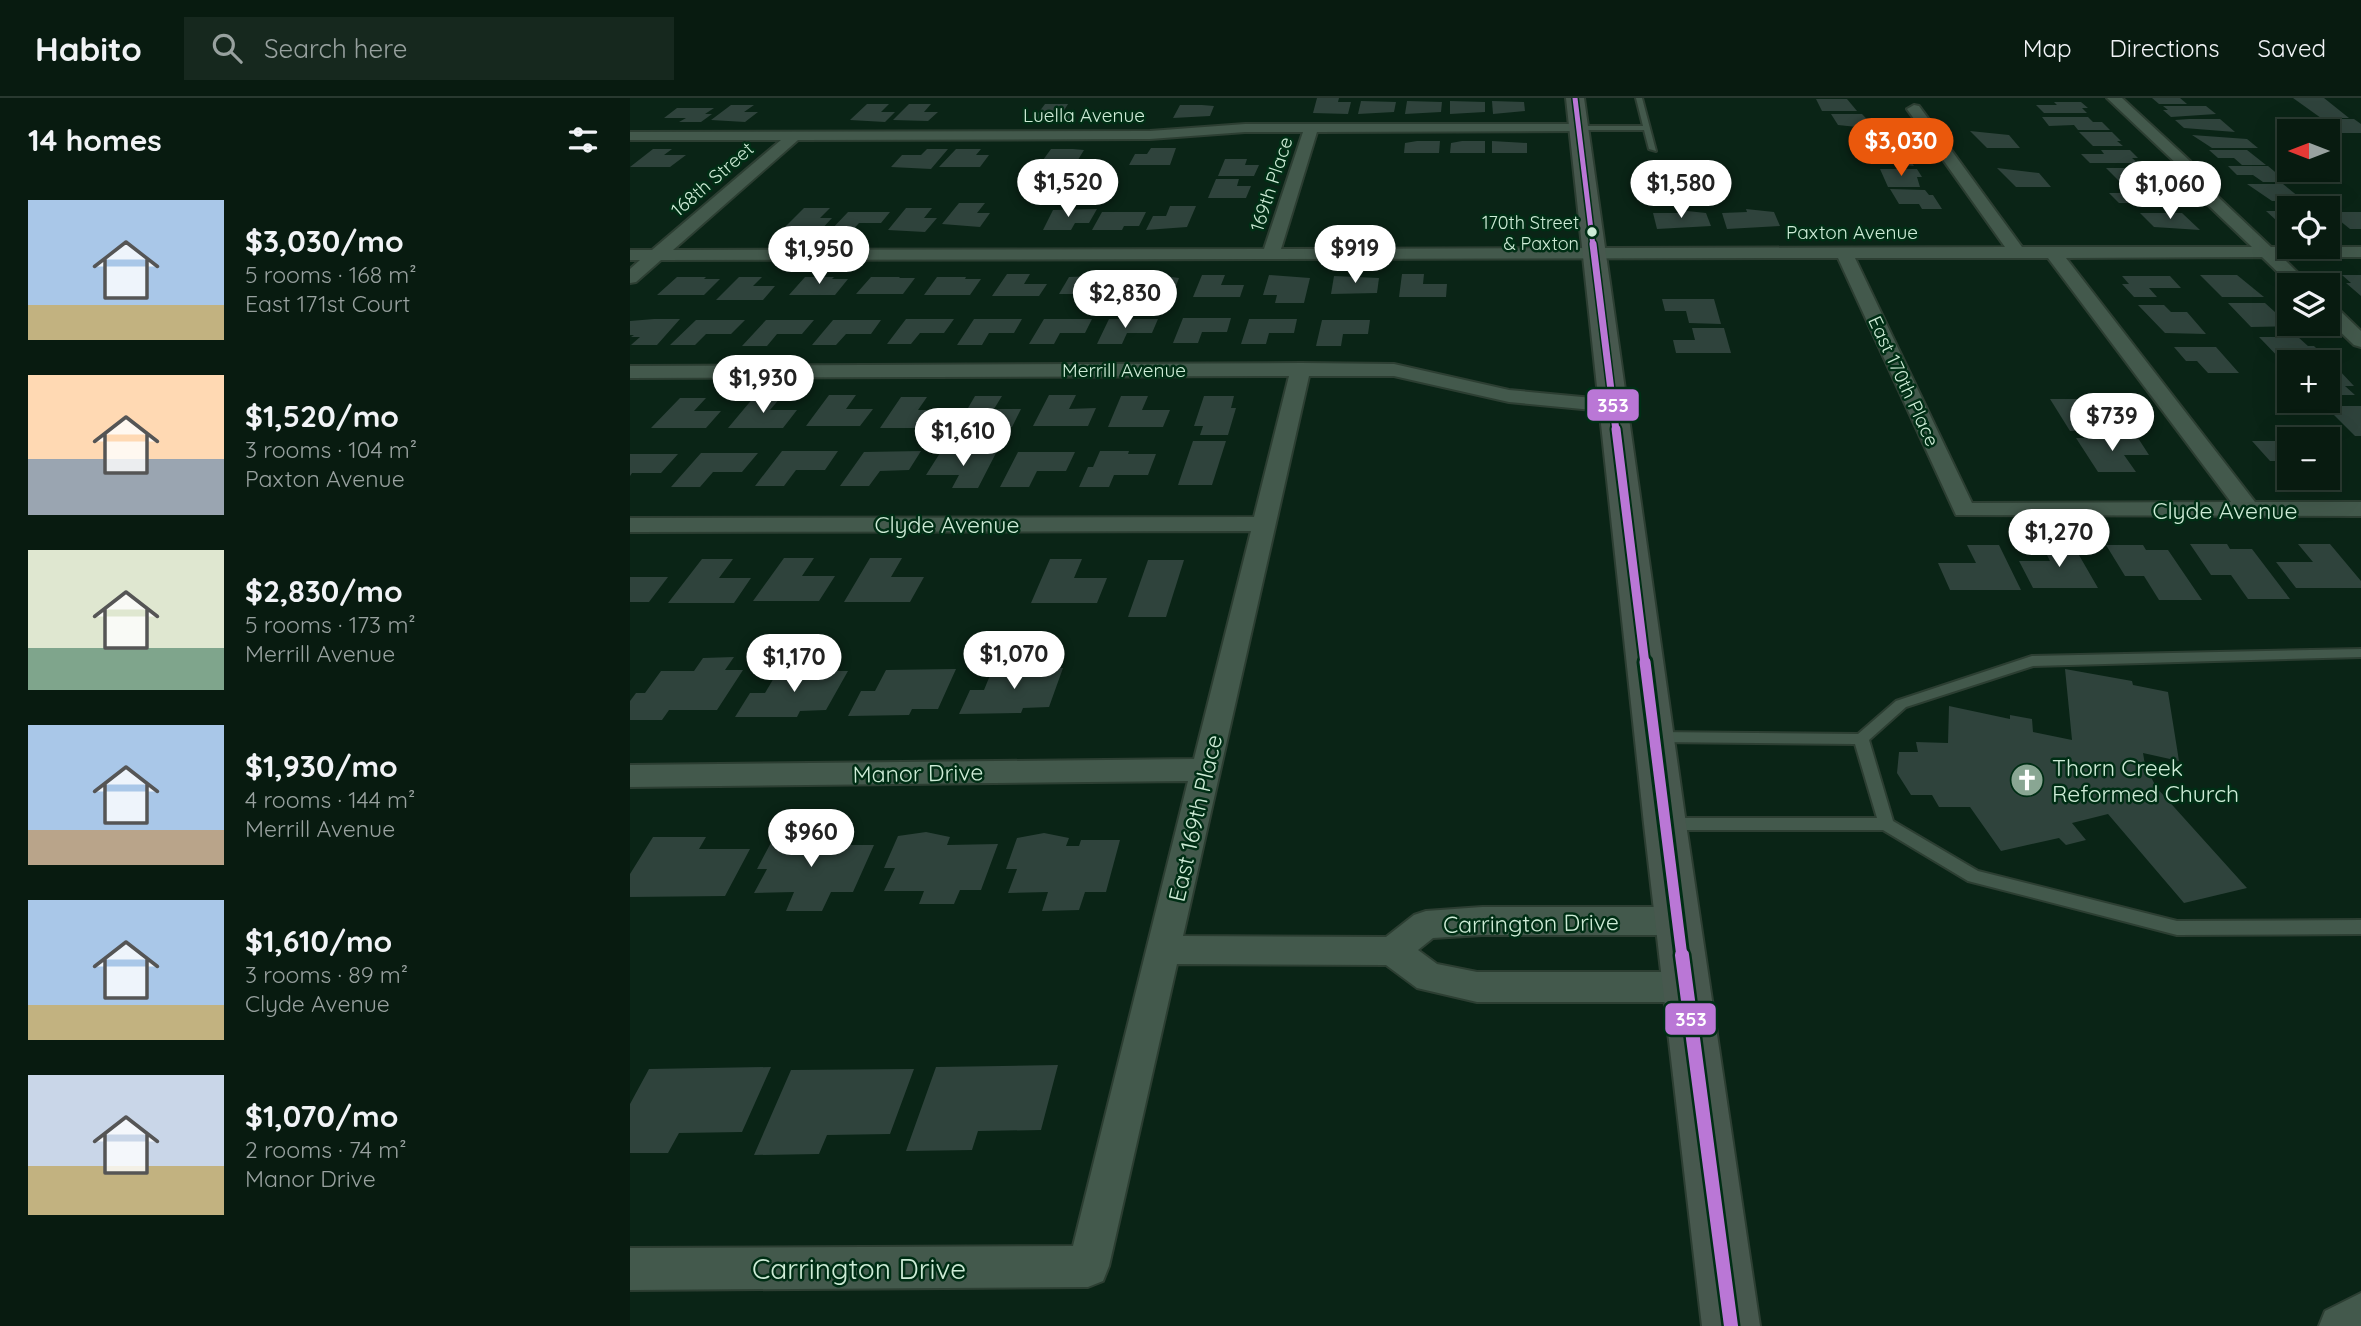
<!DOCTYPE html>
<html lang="en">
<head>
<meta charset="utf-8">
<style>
  body { margin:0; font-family:Quicksand,sans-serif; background:#16281e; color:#f1f3f6; height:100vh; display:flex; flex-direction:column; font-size:26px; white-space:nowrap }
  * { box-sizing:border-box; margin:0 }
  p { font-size:23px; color:#98a19f }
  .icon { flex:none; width:38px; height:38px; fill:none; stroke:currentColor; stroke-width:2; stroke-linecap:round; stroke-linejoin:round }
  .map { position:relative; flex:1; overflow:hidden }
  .details { display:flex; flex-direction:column; background:#081b10; width:630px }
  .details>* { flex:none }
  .needle { width:46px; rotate:270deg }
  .fabs { position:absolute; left:1647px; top:21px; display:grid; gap:14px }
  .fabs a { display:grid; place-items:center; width:63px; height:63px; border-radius:0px; background:#081b10; box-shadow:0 7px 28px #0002,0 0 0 2px #293930; font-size:35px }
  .price { position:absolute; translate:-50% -60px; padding:0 16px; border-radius:24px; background:#fff; color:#222; font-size:23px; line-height:46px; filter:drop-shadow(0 2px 4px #0008) }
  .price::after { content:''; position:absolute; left:50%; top:42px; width:21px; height:16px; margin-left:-10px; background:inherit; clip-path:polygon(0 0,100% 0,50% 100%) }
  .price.current { background:#ea580c; color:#fff }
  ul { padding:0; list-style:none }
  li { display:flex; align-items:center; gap:21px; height:175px; padding:0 28px }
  li span { display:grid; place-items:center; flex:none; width:196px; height:140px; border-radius:0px; color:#555 }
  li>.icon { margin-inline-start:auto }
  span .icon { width:84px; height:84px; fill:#fffc; stroke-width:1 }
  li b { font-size:30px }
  h2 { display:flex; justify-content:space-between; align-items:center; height:84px; padding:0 28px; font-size:30px }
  header { display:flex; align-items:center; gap:42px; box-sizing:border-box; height:98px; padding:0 35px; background:#081b10; border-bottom:2px solid #293930 }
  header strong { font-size:33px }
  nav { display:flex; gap:38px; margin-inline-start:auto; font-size:24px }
  .search { width:490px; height:63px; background:#16281e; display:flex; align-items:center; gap:18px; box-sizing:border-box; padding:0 24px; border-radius:0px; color:#98a19f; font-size:26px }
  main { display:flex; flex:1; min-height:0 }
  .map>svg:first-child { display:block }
  .building { fill:#2f433c }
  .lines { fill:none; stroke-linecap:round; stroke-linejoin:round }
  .lane-casing { stroke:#2c3e32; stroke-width:4 }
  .street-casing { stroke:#2c3e32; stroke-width:4 }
  .secondary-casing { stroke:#2c3e32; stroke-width:4 }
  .lane { fill:#43594c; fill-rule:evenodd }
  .street { fill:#43594c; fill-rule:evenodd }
  .secondary { fill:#47584e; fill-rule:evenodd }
  .bus-1-far4-casing { stroke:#002e15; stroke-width:8 }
  .bus-1-far3-casing { stroke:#002e15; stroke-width:10 }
  .bus-1-far2-casing { stroke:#002e15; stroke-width:13 }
  .bus-1-far1-casing { stroke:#002e15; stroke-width:17 }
  .bus-1-casing { stroke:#002e15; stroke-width:19 }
  .bus-1-far4 { stroke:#ba77d6; stroke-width:5 }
  .bus-1-far3 { stroke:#ba77d6; stroke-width:7 }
  .bus-1-far2 { stroke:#ba77d6; stroke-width:9 }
  .bus-1-far1 { stroke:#ba77d6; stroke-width:11 }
  .bus-1 { stroke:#ba77d6; stroke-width:14 }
  .bus-dot { fill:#ceecd7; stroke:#002e15; stroke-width:2.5 }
  .labels { text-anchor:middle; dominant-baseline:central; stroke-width:5; stroke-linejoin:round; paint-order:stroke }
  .far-bus-label { font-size:18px; fill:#ceecd7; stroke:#002e15; text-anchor:end }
  .far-street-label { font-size:19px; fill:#ceecd7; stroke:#002e15 }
  .street-label { font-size:23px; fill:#ceecd7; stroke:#002e15 }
  .poi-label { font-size:23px; fill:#ceecd7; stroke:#002e15; text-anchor:start }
  .near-street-label { font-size:28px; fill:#ceecd7; stroke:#002e15 }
  .line-badge { stroke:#002e15; stroke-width:2.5 }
  .badge-label { font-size:19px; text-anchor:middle; font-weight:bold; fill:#fff }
</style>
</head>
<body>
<header>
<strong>Habito</strong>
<div class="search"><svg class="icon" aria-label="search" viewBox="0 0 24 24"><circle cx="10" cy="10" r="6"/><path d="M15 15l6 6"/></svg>Search here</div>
<nav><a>Map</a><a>Directions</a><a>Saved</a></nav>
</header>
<main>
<section class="details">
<h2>14 homes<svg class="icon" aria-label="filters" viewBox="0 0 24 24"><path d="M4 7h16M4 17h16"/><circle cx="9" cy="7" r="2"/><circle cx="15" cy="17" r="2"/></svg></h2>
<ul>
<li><span style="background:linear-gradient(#a9c7e8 75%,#c2b280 0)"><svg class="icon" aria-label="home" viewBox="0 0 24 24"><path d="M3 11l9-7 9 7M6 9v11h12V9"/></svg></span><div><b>$3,030/mo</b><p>5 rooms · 168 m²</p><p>East 171st Court</p></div></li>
<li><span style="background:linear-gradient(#ffd9b3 60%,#9aa5b1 0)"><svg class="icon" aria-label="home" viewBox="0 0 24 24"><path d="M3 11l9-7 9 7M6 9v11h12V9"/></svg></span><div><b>$1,520/mo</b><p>3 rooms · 104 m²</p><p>Paxton Avenue</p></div></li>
<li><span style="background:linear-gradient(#dfe7d0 70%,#7fa58c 0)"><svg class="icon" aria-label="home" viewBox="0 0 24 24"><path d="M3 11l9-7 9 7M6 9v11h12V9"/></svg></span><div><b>$2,830/mo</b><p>5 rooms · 173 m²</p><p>Merrill Avenue</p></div></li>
<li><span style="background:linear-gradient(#a9c7e8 75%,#b9a48a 0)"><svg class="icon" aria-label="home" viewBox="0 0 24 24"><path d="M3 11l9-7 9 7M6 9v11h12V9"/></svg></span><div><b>$1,930/mo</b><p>4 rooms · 144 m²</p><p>Merrill Avenue</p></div></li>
<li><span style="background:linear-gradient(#a9c7e8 75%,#c2b280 0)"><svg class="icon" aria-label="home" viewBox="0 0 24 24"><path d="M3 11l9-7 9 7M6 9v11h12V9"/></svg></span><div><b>$1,610/mo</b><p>3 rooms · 89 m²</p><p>Clyde Avenue</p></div></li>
<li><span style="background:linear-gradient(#c9d6e8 65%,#c2b280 0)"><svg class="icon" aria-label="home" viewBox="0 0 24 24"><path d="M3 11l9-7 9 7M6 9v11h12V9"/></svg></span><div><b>$1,070/mo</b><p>2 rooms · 74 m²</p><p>Manor Drive</p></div></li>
</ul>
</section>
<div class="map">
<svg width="1731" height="1228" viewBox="0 0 1731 1228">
  <rect width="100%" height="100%" fill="#0a2416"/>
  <g class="building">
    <path d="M687,0H709L708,4H721L718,16L683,15Z"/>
    <path d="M1522,0H1550L1557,6H1529Z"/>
    <path d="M1663,0H1694L1719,20H1691Z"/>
    <path d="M1186,1H1217L1227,13H1192Z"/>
    <path d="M731,3L766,4L764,14L728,16Z"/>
    <path d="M777,3L812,4L811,14L775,16Z"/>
    <path d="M820,3L855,4V14L820,16Z"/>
    <path d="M862,3L894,4L895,13L863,16Z"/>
    <path d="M1424,4H1451L1458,10H1452L1457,15H1414L1406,7H1427Z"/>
    <path d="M237,6H259L251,14H265L255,24L220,22Z"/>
    <path d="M279,6H301L294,14H308L298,23L263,22Z"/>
    <path d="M415,6H438L433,14H445L439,23L403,22Z"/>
    <path d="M101,7H124L114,14H128L115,24L81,22Z"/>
    <path d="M550,7H572L584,8L580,18L543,20Z"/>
    <path d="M1533,8H1576L1586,16L1541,19L1533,12H1538Z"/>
    <path d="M47,10H84L75,16H82L71,24H49L56,20H34Z"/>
    <path d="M1201,16H1232L1246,31L1208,27Z"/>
    <path d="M1412,19H1458L1463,24H1472L1480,32H1448L1444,27L1419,28Z"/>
    <path d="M1559,21H1590L1605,34L1554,30L1545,22Z"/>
    <path d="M1691,21H1724L1731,26V35H1711Z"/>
    <path d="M1227,33L1261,34L1265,40H1261L1263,49H1234Z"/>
    <path d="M1340,33L1379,37L1390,50H1357Z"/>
    <path d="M1449,34H1482L1491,43H1487L1493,48H1463Z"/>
    <path d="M1562,37L1617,41L1628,50H1582Z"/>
    <path d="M787,43H810L809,55H774L775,45Z"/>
    <path d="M832,43H855V55H820L821,45Z"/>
    <path d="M862,43L897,45V55H862Z"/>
    <path d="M521,50H546L540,67H499L505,56H517Z"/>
    <path d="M23,51H42L34,57H56L40,69H0Z"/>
    <path d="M297,51H318L301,71L261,69L272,57H291Z"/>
    <path d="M326,51H351L346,57H359L350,69H309Z"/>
    <path d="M421,51H443L454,52L443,70H418L424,62H413Z"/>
    <path d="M1236,51H1269L1272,56H1276L1284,68L1243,64Z"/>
    <path d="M1471,52H1500L1508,60H1502L1508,65H1460L1451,56H1474Z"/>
    <path d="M1579,52H1617L1636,67H1612L1604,60H1588Z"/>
    <path d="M595,61H617L615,67H629L624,78H588Z"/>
    <path d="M1598,68H1638L1657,84H1633L1623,77H1607Z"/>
    <path d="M1367,70L1409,75L1421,89H1386Z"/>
    <path d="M1476,70H1512L1522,80H1518L1524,86H1492Z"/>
    <path d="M1250,71H1287L1292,79H1287L1290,89H1258Z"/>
    <path d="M586,81H609L607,88H621L616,100H578Z"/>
    <path d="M1617,86H1653L1674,103H1642Z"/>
    <path d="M1499,90H1530L1539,99H1533L1539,105H1489L1479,95H1503Z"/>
    <path d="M1260,91L1295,92L1299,97H1303L1312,111H1292L1289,106H1269Z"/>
    <path d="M329,105H355L347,115H360L350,129L312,126Z"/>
    <path d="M540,108H566L557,129L516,132L523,118H536Z"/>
    <path d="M174,110H200L190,120H202L189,134H163L166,131L152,132Z"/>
    <path d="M276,110H302L294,120H307L295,134L258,132Z"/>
    <path d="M467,111L459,125H445L441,132H413L423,112Z"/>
    <path d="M1116,111L1144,114L1150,128L1097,131L1092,115L1117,114Z"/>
    <path d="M1654,111H1659V123H1647L1636,113H1656Z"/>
    <path d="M1048,112L1076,115L1081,128L1027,131L1023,115H1049Z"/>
    <path d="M218,114H260L251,125H229L222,133H200Z"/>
    <path d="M472,114H516L509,128H494L492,132H462Z"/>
    <path d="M1699,114H1731V131H1720Z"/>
    <path d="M1510,115H1552L1570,132L1524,129Z"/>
    <path d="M377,176H400L394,186H417L409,198H362Z"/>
    <path d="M772,176H794L793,186H817L816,199H769Z"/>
    <path d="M572,177H595L591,187H614L610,199H563Z"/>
    <path d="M639,177L680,180L674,205H645L647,197H633Z"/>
    <path d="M1570,177H1607L1634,199H1592Z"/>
    <path d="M1712,177H1731V198L1716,185H1721Z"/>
    <path d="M468,178L484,180L476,196H429L439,179Z"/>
    <path d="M505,178H534L549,180L543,196H496Z"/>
    <path d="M704,178L749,180L747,195L701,196Z"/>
    <path d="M1492,178H1540L1551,190H1519L1527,199H1504L1492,186H1499Z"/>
    <path d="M47,179H76L74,181H90L74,197H27Z"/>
    <path d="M109,179H132L123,188H145L133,202H86Z"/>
    <path d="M175,179H204L202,181H218L205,197H159Z"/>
    <path d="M241,179H270L269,180H285L273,196H226Z"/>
    <path d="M307,179H336L335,181H351L340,197H294Z"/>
    <path d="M1032,201H1084L1091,226L1059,225L1056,213H1035Z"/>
    <path d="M1598,205H1635L1645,214H1650L1659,226L1665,228L1621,229Z"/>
    <path d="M1508,207H1534L1541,214H1557L1576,236L1535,235Z"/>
    <path d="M553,220H601L597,234H572L568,245H543Z"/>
    <path d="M24,221H50L27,247H1L10,239H1L4,237H0V223Z"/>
    <path d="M276,221H324L314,235H290L281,246H257Z"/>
    <path d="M344,221H392L384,235H359L352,247H327Z"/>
    <path d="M414,221H462L455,235H430L424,246H399Z"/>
    <path d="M479,221H528L522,235H497L492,246H467Z"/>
    <path d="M619,221H667L664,235H639L636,246H611Z"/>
    <path d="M66,222H115L101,236H76L65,247H40Z"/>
    <path d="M136,222H184L172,236H147L137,248H112Z"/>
    <path d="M203,222H251L241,236H216L206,247H182Z"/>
    <path d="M692,222H740L738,236H713L711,248H686Z"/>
    <path d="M1062,230H1094L1101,255H1046L1043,242H1065Z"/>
    <path d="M1629,239H1668L1678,248H1684L1700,264L1654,265Z"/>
    <path d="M1544,249H1586L1609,275H1578L1567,263H1556Z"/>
    <path d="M1698,271H1708L1724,288H1715L1725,297H1698Z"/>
    <path d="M199,297H226L216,311H243L230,328H176Z"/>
    <path d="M419,297H446L439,311L466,310L458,328H403Z"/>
    <path d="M345,298H372L364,311H391L382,329H327Z"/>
    <path d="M491,298H518L512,312H540L533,329H478Z"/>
    <path d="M574,298H604L601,310H606L598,337H570L573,328H564Z"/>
    <path d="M124,299H151L140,312H167L153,330H98Z"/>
    <path d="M271,299H297L288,312H316L305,330H250Z"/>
    <path d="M50,300H76L64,313H91L76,330H21Z"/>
    <path d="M1420,301H1455L1466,317H1490L1501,333H1440Z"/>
    <path d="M1695,308H1731V338H1725Z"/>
    <path d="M1446,340H1508L1519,357H1494L1506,374H1468Z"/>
    <path d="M563,343H596L582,387H548Z"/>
    <path d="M1622,343H1659V376L1646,363H1640Z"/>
    <path d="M152,353H208L195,372H166L154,388H125Z"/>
    <path d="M291,353L279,372L250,373L239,388H210L234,354Z"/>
    <path d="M470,353H499L498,356H526L518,377H484L479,389H449L458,369H463Z"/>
    <path d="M388,354H445L436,373H407L399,389H370Z"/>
    <path d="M71,355H128L112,374H83L70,389H41Z"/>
    <path d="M310,355H366L348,390H322L329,377H296Z"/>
    <path d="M0,356H48L31,375H2L0,378Z"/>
    <path d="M1411,445H1442L1468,490H1403L1389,463H1420Z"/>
    <path d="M1560,446H1597L1600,451H1622L1660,501H1618L1601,477H1581Z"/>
    <path d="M1668,446H1700L1731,483V490H1666L1646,464H1683Z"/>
    <path d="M1337,447H1369L1391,492H1320L1308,465H1346Z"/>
    <path d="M1476,447H1513L1516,452H1538L1572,502H1529L1514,478H1495Z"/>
    <path d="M154,460H184L172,478H205L189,503H123Z"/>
    <path d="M240,460H272L261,479H294L280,504H214Z"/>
    <path d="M72,461H103L89,480H121L104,505H38Z"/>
    <path d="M420,461H452L444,480H477L467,505H401Z"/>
    <path d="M518,462H554L536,519H498Z"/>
    <path d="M0,479H38L19,504H0Z"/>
    <path d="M104,559L95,572H113L87,612H39L32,622H0V603L6,595H15L31,573H64L73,560Z"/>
    <path d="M363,570H433L419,609L393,610L391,615L329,616L340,592H354Z"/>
    <path d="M326,571L308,611H282L279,617L218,618L231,593H245L256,572Z"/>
    <path d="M1435,571L1502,583L1503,587L1538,594L1549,663L1513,655L1515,667L1526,689L1617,790L1554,805L1478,716L1442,725L1456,742L1436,747L1429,740L1371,753L1340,709H1309L1302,697H1281L1267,675L1269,654H1288L1286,644L1318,645L1319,608L1380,621V617L1402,621L1403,634L1442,642Z"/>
    <path d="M148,573H218L196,612L170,613L167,619H105L120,595H135Z"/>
    <path d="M172,734L196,740L192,747H244L223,794H201L192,813H156L164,794L124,795L137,771H127L144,739Z"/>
    <path d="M296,734L320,739L317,747L368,746L351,792H330L324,806H289L294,793H254L265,770H254L268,738Z"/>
    <path d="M414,735L439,740L436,748H449L451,742H490L476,794H455L449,812L412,813L418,794L378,795L387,771H376L387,740Z"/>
    <path d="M23,739H76L69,751H120L95,798L0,799V776Z"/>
    <path d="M428,967L411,1032L348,1033L342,1052L276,1053L306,969Z"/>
    <path d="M141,969L112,1034L49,1035L38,1055H0V1006L19,971Z"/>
    <path d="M284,971L260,1036L197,1037L189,1056L124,1057L161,972Z"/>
  </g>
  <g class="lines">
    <defs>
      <g id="lane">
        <path d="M1006,0H1012L1026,53L1019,51L1014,32H949L945,30L949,28H1013Z"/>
        <path d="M1731,551V559L1403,568L1276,609L1239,642L1263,723L1348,773L1547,823L1731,822V836L1547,837L1338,783L1253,732H1037L1032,730L1029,726L1032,722L1037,720H1247L1225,646L1027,644L1020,639L1027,634L1228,636L1266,603L1402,558Z"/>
      </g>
      <g id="street">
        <path d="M1477,0H1492L1560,63L1587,98L1641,149H1731V159H1652L1680,187H1661L1632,159L1436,160L1625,404H1731V418L1326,417L1208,160L31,162L6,184L0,185V171L10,162H0V152H22L151,42H0V34L520,33L615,26H949L956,30L954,33L687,34L651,151L1375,149L1277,11L1284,7L1289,8L1392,149H1622L1575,104L1550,69ZM615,34H673L634,151L43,152L168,42L520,41ZM1225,160H1418L1601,404L1342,405Z"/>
        <path d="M1698,206L1705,208L1731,233V249L1724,247L1698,222Z"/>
        <path d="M671,265L764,266L879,292L984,302L991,304L994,308L991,312L984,314L879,304L764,278H679L553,838L756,839L784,817L796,813L852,809H1048L1060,813L1064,823L1060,833L1048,837H852L803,840L788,852L807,866L847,874H1057L1069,878L1074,889L1069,900L1057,904H847L787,890L756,867L547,866L479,1168L473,1183L458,1189L0,1192V1150L443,1148L558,683L0,689V667L564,661L621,433L0,434V420L624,419L659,278L0,280V268Z"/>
        <path d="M1731,1195V1228H1689L1695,1213Z"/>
      </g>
      <path id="secondary" d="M936,0H954L1056,726L1130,1228H1072L1014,726Z"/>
    </defs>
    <use href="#lane" class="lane-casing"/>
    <use href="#street" class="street-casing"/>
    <use href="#secondary" class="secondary-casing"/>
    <use href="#lane" class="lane"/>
    <use href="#street" class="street"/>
    <use href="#secondary" class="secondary"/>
    <defs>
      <path id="bus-1-far4" d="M945,0L963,148"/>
      <path id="bus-1-far3" d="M963,146L986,333"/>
      <path id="bus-1-far2" d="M986,331L1015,566"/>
      <path id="bus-1-far1" d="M1015,564L1052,859"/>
      <path id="bus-1" d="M1052,857L1101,1228"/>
    </defs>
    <use href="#bus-1-far4" class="bus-1-far4-casing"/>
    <use href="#bus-1-far3" class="bus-1-far3-casing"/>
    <use href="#bus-1-far2" class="bus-1-far2-casing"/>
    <use href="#bus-1-far1" class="bus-1-far1-casing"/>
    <use href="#bus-1" class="bus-1-casing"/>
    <use href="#bus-1-far4" class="bus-1-far4"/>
    <use href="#bus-1-far3" class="bus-1-far3"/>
    <use href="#bus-1-far2" class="bus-1-far2"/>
    <use href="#bus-1-far1" class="bus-1-far1"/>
    <use href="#bus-1" class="bus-1"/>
  </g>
  <defs>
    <symbol id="church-disc" viewBox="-11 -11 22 22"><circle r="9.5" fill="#89a693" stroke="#002e15"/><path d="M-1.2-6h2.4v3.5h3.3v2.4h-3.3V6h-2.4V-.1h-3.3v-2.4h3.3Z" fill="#fff"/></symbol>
  </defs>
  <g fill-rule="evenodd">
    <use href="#church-disc" x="1378" y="663" width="38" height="38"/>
  </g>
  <circle class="bus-dot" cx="962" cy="134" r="6"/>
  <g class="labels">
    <g class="far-bus-label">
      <text x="949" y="124">170th Street<tspan x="949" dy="21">&amp; Paxton</tspan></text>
    </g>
    <g class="far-street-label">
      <text x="454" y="17">Luella Avenue</text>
      <text transform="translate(82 81) rotate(-41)">168th Street</text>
      <text transform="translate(641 86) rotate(-72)">169th Place</text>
      <text x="1222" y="134">Paxton Avenue</text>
      <text x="494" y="272">Merrill Avenue</text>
      <text transform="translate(1274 283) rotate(65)">East 170th Place</text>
    </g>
    <g class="street-label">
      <text x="1595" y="412">Clyde Avenue</text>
      <text x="317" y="426">Clyde Avenue</text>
      <text transform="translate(288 675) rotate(-1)">Manor Drive</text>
      <text transform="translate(565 720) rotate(-77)">East 169th Place</text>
      <text transform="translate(901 825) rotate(-1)">Carrington Drive</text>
    </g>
    <g class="poi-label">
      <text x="1422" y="669">Thorn Creek<tspan x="1422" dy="26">Reformed Church</tspan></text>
    </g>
    <g class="near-street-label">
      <text x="229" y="1170">Carrington Drive</text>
    </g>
  </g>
  <g class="line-badge">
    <rect x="956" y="290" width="54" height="34" rx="7" fill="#ba77d6"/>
    <rect x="1034" y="904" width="53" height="34" rx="7" fill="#ba77d6"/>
  </g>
  <g class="badge-label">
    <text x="983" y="314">353</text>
    <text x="1061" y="928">353</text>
  </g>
</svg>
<div class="fabs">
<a><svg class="needle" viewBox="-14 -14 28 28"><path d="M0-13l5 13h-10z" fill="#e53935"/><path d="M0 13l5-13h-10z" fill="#98a19f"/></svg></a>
<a><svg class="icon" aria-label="locate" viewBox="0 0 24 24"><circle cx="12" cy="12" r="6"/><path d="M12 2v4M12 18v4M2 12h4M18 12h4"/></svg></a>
<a><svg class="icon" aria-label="layers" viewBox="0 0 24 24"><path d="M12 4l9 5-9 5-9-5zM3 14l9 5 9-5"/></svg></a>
<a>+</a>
<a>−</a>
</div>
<b class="price current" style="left:1271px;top:80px">$3,030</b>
<b class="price" style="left:438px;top:121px">$1,520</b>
<b class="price" style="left:1051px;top:122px">$1,580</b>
<b class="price" style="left:1540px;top:123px">$1,060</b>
<b class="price" style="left:725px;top:187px">$919</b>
<b class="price" style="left:189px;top:188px">$1,950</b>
<b class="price" style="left:495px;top:232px">$2,830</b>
<b class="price" style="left:133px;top:317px">$1,930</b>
<b class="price" style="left:1482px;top:355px">$739</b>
<b class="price" style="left:333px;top:370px">$1,610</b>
<b class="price" style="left:1429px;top:471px">$1,270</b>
<b class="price" style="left:384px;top:593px">$1,070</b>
<b class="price" style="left:164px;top:596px">$1,170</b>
<b class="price" style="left:181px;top:771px">$960</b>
</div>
</main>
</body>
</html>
